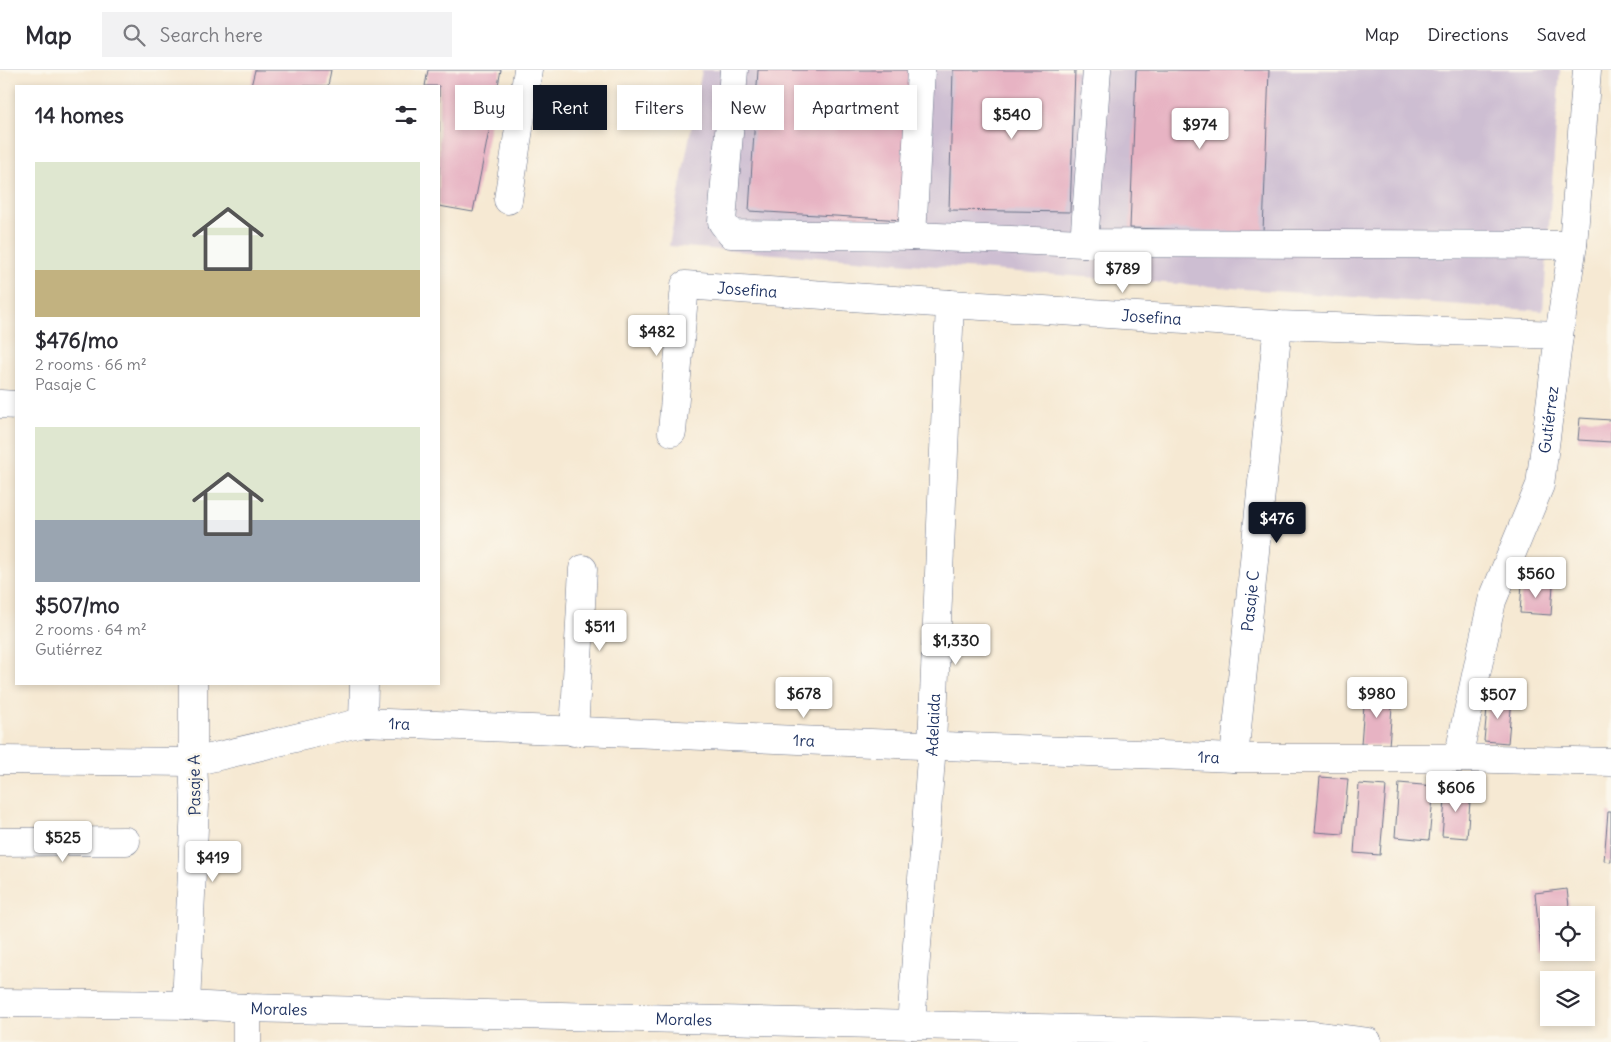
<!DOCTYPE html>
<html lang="en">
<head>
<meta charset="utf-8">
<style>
  body { margin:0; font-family:Delius,sans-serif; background:#f2f2f3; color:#2b2b33; height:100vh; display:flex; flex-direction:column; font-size:19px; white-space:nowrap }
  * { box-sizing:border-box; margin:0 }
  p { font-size:16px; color:#7c7c81 }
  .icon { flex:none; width:28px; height:28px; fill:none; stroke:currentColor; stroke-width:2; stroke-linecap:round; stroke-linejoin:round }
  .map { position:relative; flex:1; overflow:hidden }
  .drawer { position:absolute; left:15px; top:15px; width:425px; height:600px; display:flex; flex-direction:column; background:#fff; border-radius:0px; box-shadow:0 2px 8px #0003 }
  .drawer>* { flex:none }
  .top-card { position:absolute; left:455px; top:15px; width:475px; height:45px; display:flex; gap:10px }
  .tools { position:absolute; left:1540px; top:836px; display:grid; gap:10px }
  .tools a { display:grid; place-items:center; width:55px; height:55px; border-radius:0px; background:#fff; box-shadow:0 2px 8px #0003; font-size:25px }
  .price { position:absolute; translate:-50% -42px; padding:0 11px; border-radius:5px; background:#fff; color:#222; font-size:16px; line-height:32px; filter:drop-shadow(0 1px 2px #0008) }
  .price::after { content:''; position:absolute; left:50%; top:30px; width:15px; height:11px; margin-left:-8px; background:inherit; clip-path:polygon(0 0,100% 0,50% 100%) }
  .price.current { background:#111827; color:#fff }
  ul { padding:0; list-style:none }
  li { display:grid; align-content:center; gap:10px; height:265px; padding:0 20px }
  li span { display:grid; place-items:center; height:155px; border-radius:0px; color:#555 }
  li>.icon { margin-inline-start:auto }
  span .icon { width:90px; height:90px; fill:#fffc; stroke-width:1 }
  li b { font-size:21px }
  h2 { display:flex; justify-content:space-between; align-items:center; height:60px; padding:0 20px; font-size:21px }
  .chip { padding:0 18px; border-radius:0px; background:#fff; box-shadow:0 2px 8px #0003; font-size:18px; line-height:45px }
  .chip.current { background:#111827; color:#fff }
  header { display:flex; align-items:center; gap:30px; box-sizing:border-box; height:70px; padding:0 25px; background:#fff; border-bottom:1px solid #e1e1e2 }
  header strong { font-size:24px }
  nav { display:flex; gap:28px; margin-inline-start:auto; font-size:18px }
  .search { width:350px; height:45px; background:#f2f2f3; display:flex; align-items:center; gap:12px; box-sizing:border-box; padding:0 18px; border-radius:0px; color:#7c7c81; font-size:19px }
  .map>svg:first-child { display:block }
  .industrial { fill:#cdbed2 }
  .building { fill:#e7b3c3 }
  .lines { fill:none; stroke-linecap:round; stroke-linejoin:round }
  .minor-casing { stroke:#687087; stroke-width:29 }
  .minor { stroke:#fff; stroke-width:28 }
  .labels { text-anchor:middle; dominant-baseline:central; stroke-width:5; stroke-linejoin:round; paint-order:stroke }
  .street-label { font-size:16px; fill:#1b2f5e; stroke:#fbf7ec }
</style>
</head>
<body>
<header>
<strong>Map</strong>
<div class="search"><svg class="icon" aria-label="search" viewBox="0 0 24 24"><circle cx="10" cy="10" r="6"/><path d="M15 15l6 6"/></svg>Search here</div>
<nav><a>Map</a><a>Directions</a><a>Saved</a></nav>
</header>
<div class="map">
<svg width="1611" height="972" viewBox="0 0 1611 972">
  <rect width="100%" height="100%" fill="#fbf7ec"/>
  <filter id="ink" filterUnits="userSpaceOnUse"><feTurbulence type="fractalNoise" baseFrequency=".02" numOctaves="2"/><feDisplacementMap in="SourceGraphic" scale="10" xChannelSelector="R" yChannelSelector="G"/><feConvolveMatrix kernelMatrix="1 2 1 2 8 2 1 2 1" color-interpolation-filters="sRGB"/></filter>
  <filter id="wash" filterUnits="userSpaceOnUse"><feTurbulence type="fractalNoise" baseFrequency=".0096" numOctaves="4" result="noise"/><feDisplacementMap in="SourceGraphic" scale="20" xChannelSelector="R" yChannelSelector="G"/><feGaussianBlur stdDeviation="1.12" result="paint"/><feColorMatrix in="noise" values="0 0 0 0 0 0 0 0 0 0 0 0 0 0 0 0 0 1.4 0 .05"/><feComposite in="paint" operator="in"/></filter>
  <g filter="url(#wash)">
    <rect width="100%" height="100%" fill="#f6e9d3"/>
    <path class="industrial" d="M702,0H1560L1543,241L669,176Z"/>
    <g id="blocks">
      <g class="building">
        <path d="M255,0H331L328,16H251Z"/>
        <path d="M428,0H501L473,142L439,136V16H425Z"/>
        <path d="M758,0H912L903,150L749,141Z"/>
        <path d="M953,0H1075L1070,142L949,140Z"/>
        <path d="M1136,0H1269L1263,162L1130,158Z"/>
        <path d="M1580,348L1611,350V372L1578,370Z"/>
        <path d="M1522,513L1553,515L1551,545L1520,543Z"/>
        <path d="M1365,622L1393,624L1389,676L1361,674Z"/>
        <path d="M1488,627L1512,629L1508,673L1484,671Z"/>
        <path d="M1320,707L1348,709L1343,764L1315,762Z"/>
        <path d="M1399,713L1434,716L1429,770L1395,767Z"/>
        <path d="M1359,714L1386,716L1380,785L1354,783Z"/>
        <path d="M1446,718L1471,720L1467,768L1442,766Z"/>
        <path d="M1608,742H1611V792L1604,791Z"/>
        <path d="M1567,819L1570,845H1549V881L1541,882L1535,823Z"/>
      </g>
    </g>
  </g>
  <g filter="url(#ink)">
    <use href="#blocks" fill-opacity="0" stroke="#687087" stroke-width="1"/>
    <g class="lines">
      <defs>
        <g id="minor">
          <path d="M734,0L722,152L731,164L912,166L1084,173L1573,175"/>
          <path d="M508,130L528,0"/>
          <path d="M912,166L921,0"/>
          <path d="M1084,173L1097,0"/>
          <path d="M0,334L16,335"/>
          <path id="s1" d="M672,362L685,215L950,234L1278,255L1559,265"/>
          <path d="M363,652L364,614"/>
          <path d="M574,662L583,499"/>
          <path id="s2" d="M1234,688L1278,255"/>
          <path id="s3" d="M1458,688L1492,531L1540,415L1559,265L1573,175L1587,0"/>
          <path id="s4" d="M0,690L193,692L363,652L1234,688H1458L1611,692"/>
          <path d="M0,772L126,771"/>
          <path id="s5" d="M0,933L186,935L247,938L1311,965L1368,972"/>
          <path d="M186,935L195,735L193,692V614"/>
          <path d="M247,938V972"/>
          <path id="s6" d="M911,955L932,675L950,234"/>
        </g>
      </defs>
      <use href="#minor" class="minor-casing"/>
      <use href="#minor" class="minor"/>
    </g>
  </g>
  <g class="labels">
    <g class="street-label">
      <text stroke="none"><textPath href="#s1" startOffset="210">Josefina</textPath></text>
      <text stroke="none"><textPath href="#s1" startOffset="615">Josefina</textPath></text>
      <text stroke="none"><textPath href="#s3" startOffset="352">Gutiérrez</textPath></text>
      <text stroke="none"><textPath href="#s2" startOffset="158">Pasaje C</textPath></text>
      <text stroke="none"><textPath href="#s4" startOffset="404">1ra</textPath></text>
      <text stroke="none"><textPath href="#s6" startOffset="301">Adelaida</textPath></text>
      <text stroke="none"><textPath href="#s4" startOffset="809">1ra</textPath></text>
      <text stroke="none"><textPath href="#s4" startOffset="1214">1ra</textPath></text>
      <text transform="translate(194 715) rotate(-91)">Pasaje A</text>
      <text stroke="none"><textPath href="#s5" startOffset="279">Morales</textPath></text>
      <text stroke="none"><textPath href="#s5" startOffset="684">Morales</textPath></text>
    </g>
  </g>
</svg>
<div class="tools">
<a><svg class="icon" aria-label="locate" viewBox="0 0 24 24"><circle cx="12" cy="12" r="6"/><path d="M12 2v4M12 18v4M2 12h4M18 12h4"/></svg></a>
<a><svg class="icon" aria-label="layers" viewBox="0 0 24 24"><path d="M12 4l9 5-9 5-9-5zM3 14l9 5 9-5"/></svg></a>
</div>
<b class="price" style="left:1012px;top:70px">$540</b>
<b class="price" style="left:1200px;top:80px">$974</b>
<b class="price" style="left:1123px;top:224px">$789</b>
<b class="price" style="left:657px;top:287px">$482</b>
<b class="price current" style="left:1277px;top:474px">$476</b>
<b class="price" style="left:1536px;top:529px">$560</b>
<b class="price" style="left:600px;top:582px">$511</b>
<b class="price" style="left:956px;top:596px">$1,330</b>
<b class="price" style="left:804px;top:649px">$678</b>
<b class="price" style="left:1377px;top:649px">$980</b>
<b class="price" style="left:1498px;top:650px">$507</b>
<b class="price" style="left:1456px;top:743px">$606</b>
<b class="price" style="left:63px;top:793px">$525</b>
<b class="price" style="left:213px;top:813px">$419</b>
<div class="top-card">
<a class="chip">Buy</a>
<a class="chip current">Rent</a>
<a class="chip">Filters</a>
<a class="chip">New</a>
<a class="chip">Apartment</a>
</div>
<section class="drawer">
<h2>14 homes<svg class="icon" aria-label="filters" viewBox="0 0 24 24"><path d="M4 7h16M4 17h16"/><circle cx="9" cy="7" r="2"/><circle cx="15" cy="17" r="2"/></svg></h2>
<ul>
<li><span style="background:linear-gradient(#dfe7d0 70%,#c2b280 0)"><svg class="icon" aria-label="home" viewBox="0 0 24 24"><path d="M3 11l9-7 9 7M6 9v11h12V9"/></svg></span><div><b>$476/mo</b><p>2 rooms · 66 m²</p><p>Pasaje C</p></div></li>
<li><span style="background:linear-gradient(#dfe7d0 60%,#9aa5b1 0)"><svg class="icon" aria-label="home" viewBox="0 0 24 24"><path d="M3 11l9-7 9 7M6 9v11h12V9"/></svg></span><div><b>$507/mo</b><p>2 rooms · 64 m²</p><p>Gutiérrez</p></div></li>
</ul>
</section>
</div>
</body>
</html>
